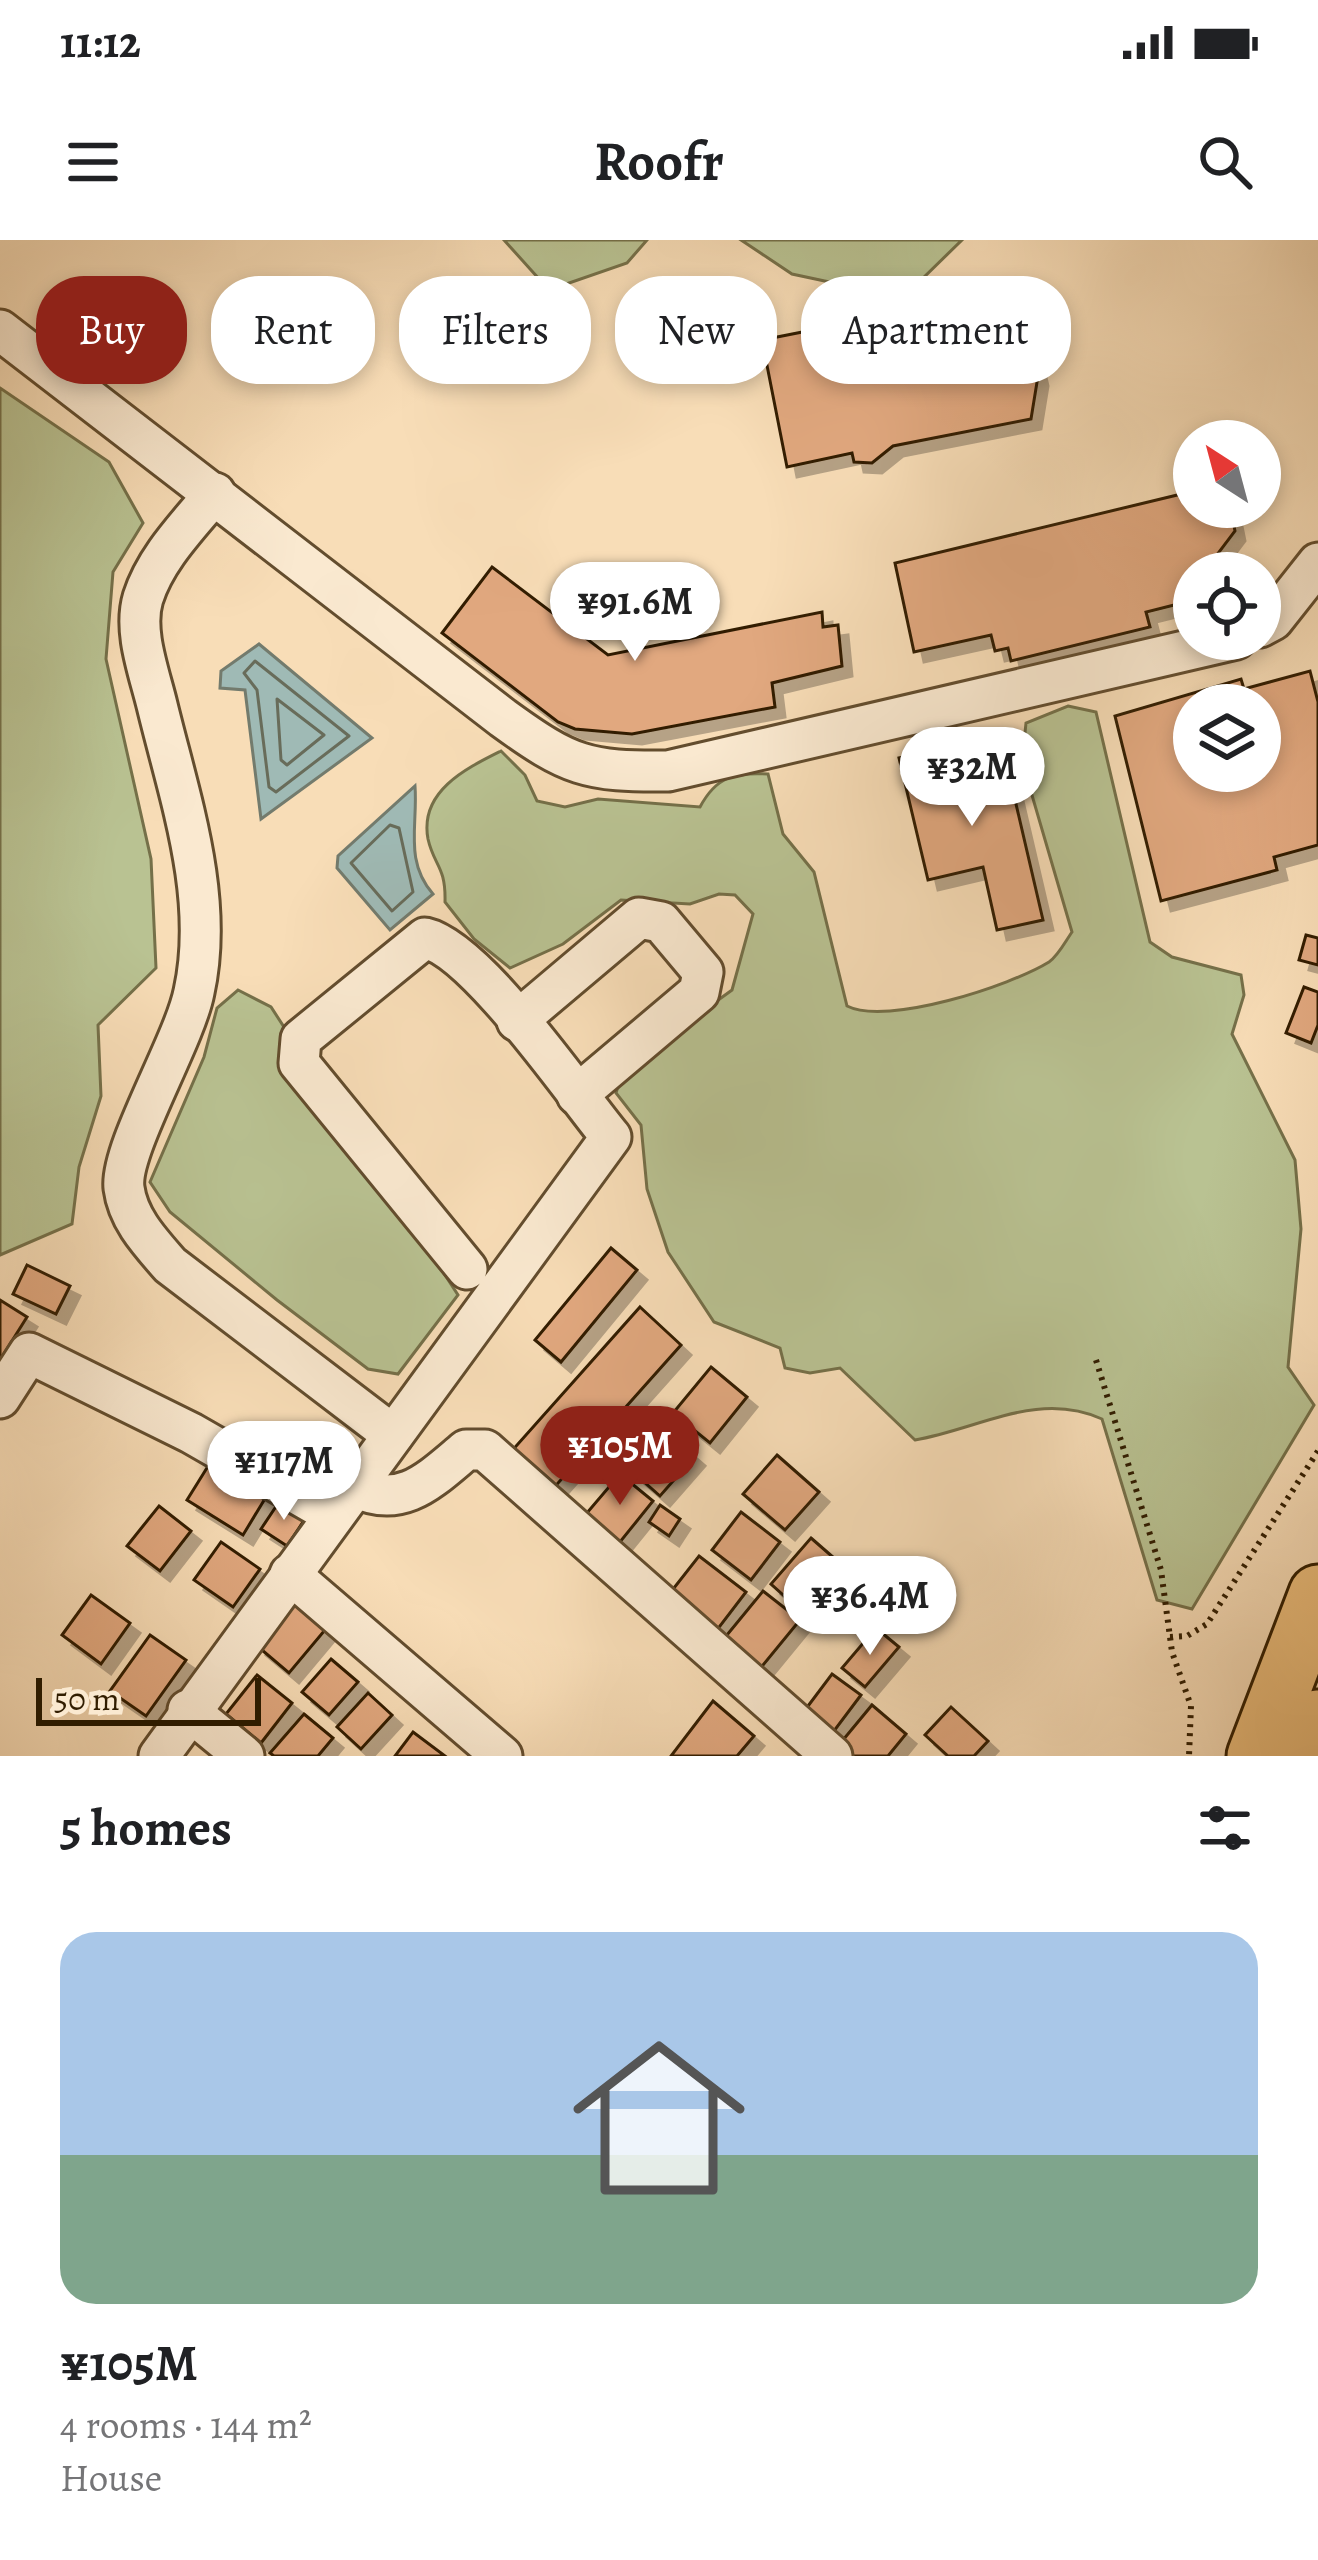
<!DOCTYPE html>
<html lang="en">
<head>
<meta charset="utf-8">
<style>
  body { margin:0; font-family:Alegreya,serif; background:#f2f2f2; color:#202124; height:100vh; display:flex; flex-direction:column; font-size:45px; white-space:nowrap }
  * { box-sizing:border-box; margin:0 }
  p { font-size:39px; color:#757577 }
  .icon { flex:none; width:66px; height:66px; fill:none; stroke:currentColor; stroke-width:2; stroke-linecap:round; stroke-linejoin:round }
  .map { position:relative; height:1516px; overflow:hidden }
  .sheet { display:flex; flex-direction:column; background:#fff; flex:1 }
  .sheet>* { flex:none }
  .top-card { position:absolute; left:36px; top:36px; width:1248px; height:108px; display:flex; gap:24px }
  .needle { width:78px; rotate:324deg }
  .controls { position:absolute; left:1173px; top:180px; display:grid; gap:24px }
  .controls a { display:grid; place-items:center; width:108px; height:108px; border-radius:50%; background:#fff; box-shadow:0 6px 18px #0003; font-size:60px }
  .scale { position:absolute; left:36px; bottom:30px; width:225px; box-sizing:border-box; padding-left:12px; border:6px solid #311d00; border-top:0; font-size:33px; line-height:42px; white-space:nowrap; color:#311d00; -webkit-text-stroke:9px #fae9d0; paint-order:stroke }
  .price { position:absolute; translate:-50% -102px; padding:0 27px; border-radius:42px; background:#fff; color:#222; font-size:39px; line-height:78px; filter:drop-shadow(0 3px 6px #0008) }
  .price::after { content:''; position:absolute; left:50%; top:72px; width:36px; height:27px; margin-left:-18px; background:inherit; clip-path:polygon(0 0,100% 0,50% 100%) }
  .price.active { background:#8f2418; color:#fff }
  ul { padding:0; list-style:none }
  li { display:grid; align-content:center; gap:24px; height:636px; padding:0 60px }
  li+li { border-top:3px solid #e0e0e0 }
  li span { display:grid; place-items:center; height:372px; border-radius:36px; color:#555 }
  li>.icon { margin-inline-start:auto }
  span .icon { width:216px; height:216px; fill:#fffc; stroke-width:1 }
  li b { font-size:51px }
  h2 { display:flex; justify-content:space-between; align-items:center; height:144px; padding:0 60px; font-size:51px }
  .chip { padding:0 42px; border-radius:48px; background:#fff; box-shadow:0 6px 18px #0003; font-size:42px; line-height:108px }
  .chip.active { background:#8f2418; color:#fff }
  .status { display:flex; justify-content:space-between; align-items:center; height:84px; padding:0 60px; background:#fff; direction:ltr }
  .status svg { height:33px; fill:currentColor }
  header { display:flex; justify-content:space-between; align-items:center; height:156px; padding:0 60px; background:#fff; font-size:54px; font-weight:700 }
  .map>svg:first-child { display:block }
  .green { fill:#b9c292; stroke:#757049; stroke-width:3 }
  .water { fill:#9fbab5; stroke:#737b6d; stroke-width:3 }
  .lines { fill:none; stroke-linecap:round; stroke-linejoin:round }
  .shore { stroke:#686c5a; stroke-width:3 }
  .building { fill:#e1a87f; stroke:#311d00; stroke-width:3; fill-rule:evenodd; filter:url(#shadow) }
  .minor-casing { stroke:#634d2e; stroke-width:45 }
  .highway-casing { stroke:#311d00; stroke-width:63 }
  .path { stroke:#311d00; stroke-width:6; stroke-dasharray:3 6; stroke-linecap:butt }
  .minor { stroke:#fae9d0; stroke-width:39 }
  .highway { stroke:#ecbe7c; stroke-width:57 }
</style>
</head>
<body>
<div class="status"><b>11:12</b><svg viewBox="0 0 49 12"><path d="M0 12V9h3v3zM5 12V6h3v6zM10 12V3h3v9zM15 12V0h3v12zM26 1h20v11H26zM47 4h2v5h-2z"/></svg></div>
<header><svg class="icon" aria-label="menu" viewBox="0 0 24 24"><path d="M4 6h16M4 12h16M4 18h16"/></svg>Roofr<svg class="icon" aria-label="search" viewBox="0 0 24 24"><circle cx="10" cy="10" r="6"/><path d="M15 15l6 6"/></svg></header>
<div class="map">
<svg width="1318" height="1516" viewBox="0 0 1318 1516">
  <defs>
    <filter id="shadow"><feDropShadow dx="10" dy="10" stdDeviation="0" flood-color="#0004"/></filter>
  </defs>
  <rect width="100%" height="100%" fill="#f8ddb7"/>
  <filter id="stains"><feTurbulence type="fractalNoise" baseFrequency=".00167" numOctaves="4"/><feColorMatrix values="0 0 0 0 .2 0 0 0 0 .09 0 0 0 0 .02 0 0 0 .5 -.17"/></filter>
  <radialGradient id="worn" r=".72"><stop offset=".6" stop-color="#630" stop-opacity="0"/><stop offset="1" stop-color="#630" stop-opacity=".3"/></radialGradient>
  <g class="green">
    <path d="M504,0H647L627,23L549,50Z"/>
    <path d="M741,0H962L921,40L862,49L792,34Z"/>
    <path d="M0,148L109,222L143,283L113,332L106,419L151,619L156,728L98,785L101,856L79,927L72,984L0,1015Z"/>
    <path d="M1068,466L1096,472L1150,702L1172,717L1241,735L1244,755L1232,794L1295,920L1301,989L1288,1127L1314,1165L1192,1369L1157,1360L1102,1179C1038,1150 979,1189 915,1200L840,1128L810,1133L785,1128L780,1108L714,1082L668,1012L647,949L641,885L616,853L623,829L732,750L753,674L735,655L719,654L690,664L621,660L563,704L510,728L474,699L445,662C446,626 434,626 428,599C419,551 467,528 501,511L525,535L537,561L565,567L598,559L700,567C716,537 734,532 768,534L783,594L814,632L847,766C887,786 1010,746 1049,722C1058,716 1065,702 1072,692L1022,521L1026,483Z"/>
    <path d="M238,750L271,767L458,1055L398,1134L368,1129L277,1060L170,972L150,942L204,817L217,768Z"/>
  </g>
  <g class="water">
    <path d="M259,404L372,498L261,579L245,450L220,448L221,431Z"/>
    <path d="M415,546C418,585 404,621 433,654L390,690L337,628L338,616Z"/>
  </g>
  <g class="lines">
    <g class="shore">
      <path d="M255,421L349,496L276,552L269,547L257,450L244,433Z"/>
      <path d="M277,459L324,495L287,525L281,520Z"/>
      <path d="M390,585L399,588L413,652L392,671L351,623Z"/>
    </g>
  </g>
  <g class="building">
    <path d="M1024,76L1038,136L1031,179L893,206L872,223L854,222L852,213L787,227L762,100L863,80L869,108Z"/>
    <path d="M1194,251V267H1230L1235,291L1216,316L1220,333H1194V360L1146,372L1150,387L1011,421L1008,408L995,411L991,395L914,412L895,323Z"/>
    <path d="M492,327L608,415L822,372L823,387L838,385L842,426L772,443L775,467L632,494L575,489L558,482L442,393Z"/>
    <path d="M1310,431L1318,462V605L1274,617L1277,630L1161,661L1115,476L1241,439L1244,449ZM1194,465H1260V531H1194Z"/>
    <path d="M959,505L965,531L1006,521L1043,680L997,690L983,627L928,640L899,518Z"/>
    <path d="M1306,695L1318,698V725L1299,720Z"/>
    <path d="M1304,747L1318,752V785L1311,803L1286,793Z"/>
    <path d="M611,1008L637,1030L561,1122L535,1100Z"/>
    <path d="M27,1025L70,1046L56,1074L13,1054Z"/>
    <path d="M0,1060L27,1077L0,1120Z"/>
    <path d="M640,1067L681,1105L551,1251L509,1214Z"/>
    <path d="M711,1127L747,1157L710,1203L673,1173Z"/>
    <path d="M659,1185L695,1216L660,1256L625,1225Z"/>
    <path d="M777,1215L819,1252L785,1290L743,1254Z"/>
    <path d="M210,1223L266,1257L243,1295L187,1260Z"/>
    <path d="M620,1234L653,1261L620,1302L586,1274Z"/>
    <path d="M281,1259L307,1276L287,1306L261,1289Z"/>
    <path d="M660,1265L680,1279L669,1296L649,1282Z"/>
    <path d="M159,1266L191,1291L160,1331L127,1306Z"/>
    <path d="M741,1272L780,1302L751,1340L712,1310Z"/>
    <path d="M811,1298L842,1325L801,1371L771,1344Z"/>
    <path d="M221,1302L260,1329L233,1367L194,1340Z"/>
    <path d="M699,1316L746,1352L717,1390L670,1353Z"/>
    <path d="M763,1351L800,1380L759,1430L722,1401Z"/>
    <path d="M91,1355L130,1383L101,1424L62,1395Z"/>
    <path d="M292,1362L325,1390L289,1433L256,1405Z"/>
    <path d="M876,1388L899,1407L865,1447L842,1428Z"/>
    <path d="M150,1395L186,1420L146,1476L110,1451Z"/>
    <path d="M331,1419L358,1442L329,1475L302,1452Z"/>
    <path d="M832,1434L861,1455L831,1495L802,1474Z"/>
    <path d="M257,1435L292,1463L261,1503L226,1474Z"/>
    <path d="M368,1453L392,1475L361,1509L337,1487Z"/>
    <path d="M713,1461L754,1496L737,1516H671Z"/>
    <path d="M872,1465L906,1494L888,1516H850L838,1506Z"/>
    <path d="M951,1467L988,1501L974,1516H948L925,1495Z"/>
    <path d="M304,1474L333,1498L318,1516H274L270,1513Z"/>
    <path d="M413,1492L445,1516H395Z"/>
  </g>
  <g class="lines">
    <defs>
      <g id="minor">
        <path d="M0,90L503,478C569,526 587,532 668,531L1236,399"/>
        <path d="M215,253C189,285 156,317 143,358C133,391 149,432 157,465C179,556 215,657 194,752C184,802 119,910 124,948C128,979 150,1002 170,1025L393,1195"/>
        <path d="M1260,387L1273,380L1318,323"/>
        <path d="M517,781L639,678L661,682L703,732L699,752L577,855"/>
        <path d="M0,1158L29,1113L191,1193L334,1275"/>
        <path d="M355,1247C402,1270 430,1240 466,1210H485L832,1516"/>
        <path d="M290,1334L502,1516"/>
        <path d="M188,1470L244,1516"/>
        <path d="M159,1516L611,897C573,851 477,710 425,698L301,799L299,823L467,1029"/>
      </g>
      <g id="highway">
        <path d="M1256,1516L1318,1354"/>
        <path d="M1305,1516L1318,1479"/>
      </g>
    </defs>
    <use href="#minor" class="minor-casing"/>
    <use href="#highway" class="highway-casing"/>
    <g class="path">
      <path d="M1096,1120L1161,1330L1172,1412L1191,1466L1189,1516"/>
      <path d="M1170,1397L1187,1396L1207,1384L1318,1211"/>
    </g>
    <use href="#minor" class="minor"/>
    <use href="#highway" class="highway"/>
  </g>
  <rect width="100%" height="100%" filter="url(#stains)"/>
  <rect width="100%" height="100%" fill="url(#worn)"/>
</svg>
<div class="controls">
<a><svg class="needle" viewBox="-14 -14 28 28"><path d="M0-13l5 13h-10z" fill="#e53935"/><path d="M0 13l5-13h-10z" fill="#757577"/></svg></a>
<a><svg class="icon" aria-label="locate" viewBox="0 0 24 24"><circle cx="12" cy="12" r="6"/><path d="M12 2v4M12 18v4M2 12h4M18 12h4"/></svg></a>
<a><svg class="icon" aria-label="layers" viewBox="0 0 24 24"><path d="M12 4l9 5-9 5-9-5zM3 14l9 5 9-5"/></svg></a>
</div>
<div class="scale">50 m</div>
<b class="price" style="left:635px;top:424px">¥91.6M</b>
<b class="price" style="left:972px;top:589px">¥32M</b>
<b class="price active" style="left:620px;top:1268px">¥105M</b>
<b class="price" style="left:284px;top:1283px">¥117M</b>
<b class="price" style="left:870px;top:1418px">¥36.4M</b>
<div class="top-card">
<a class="chip active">Buy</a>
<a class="chip">Rent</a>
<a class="chip">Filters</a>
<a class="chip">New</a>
<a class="chip">Apartment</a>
</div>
</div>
<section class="sheet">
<h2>5 homes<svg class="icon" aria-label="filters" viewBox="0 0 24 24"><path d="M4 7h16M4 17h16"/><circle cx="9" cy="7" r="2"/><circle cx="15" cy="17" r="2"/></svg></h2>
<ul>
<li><span style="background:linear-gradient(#a9c7e8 60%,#7fa58c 0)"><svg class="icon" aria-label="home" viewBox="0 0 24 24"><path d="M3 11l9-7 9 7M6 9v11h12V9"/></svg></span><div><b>¥105M</b><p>4 rooms · 144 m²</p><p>House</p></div></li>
</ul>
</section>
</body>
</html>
